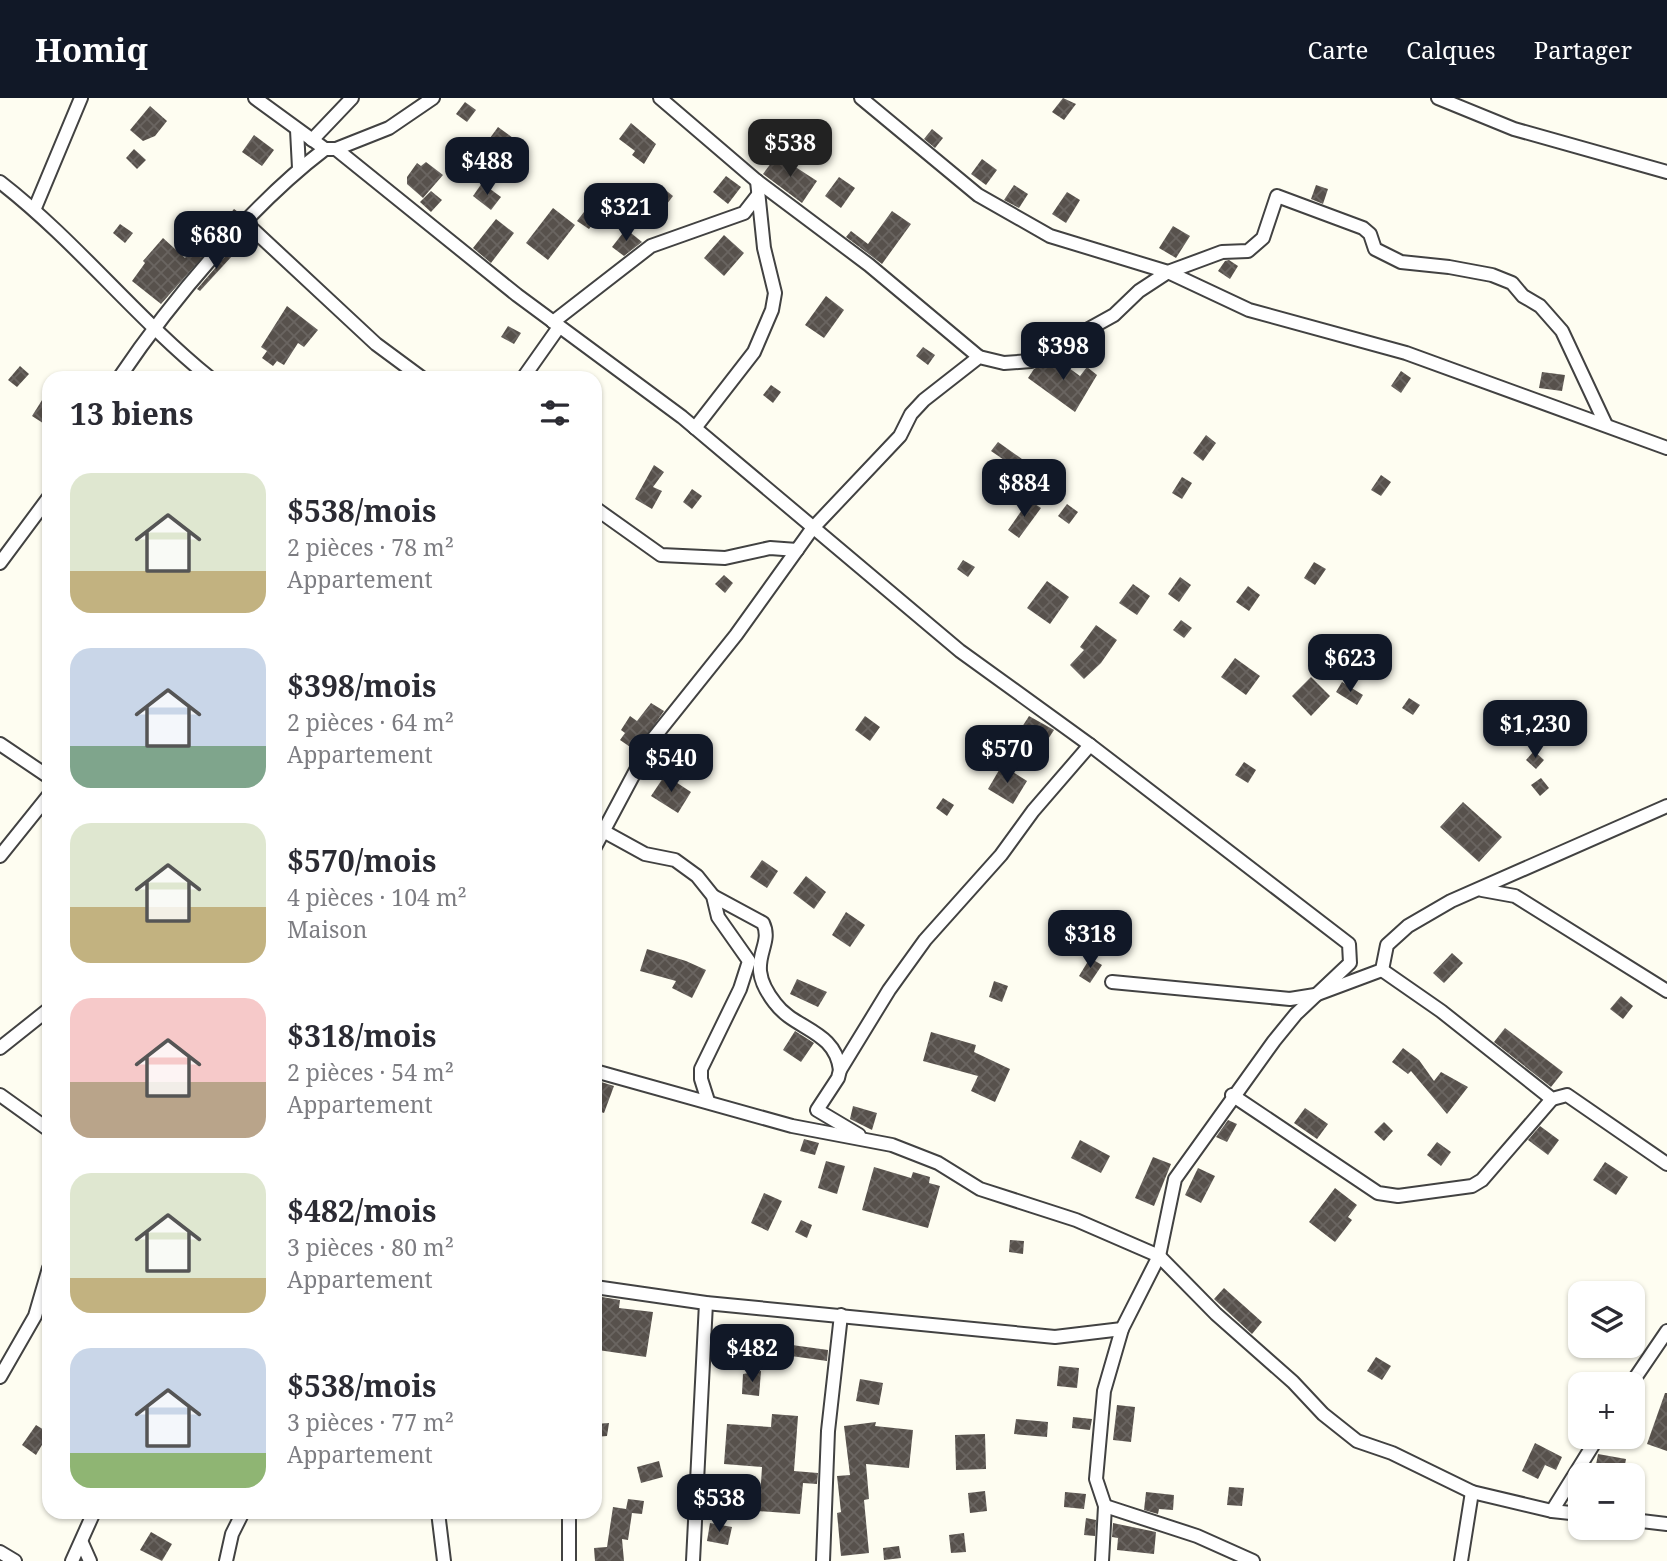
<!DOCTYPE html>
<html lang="fr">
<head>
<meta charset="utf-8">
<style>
  body { margin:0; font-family:"Noto Serif",serif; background:#f2f2f3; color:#2b2b33; height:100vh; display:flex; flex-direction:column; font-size:26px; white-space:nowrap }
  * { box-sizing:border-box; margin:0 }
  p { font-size:23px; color:#7c7c81 }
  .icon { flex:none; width:38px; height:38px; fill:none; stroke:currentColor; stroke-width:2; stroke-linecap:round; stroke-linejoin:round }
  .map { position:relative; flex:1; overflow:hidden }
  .side { position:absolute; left:42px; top:273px; width:560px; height:1148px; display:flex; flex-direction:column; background:#fff; border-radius:21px; box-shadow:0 2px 5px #0004 }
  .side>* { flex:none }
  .fabs { position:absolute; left:1568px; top:1183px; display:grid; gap:14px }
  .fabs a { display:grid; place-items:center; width:77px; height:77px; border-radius:14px; background:#fff; box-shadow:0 2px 5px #0004; font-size:35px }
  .price { position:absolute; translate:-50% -60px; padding:0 16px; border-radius:14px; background:#111827; color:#fff; font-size:23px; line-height:46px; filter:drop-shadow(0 2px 4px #0008) }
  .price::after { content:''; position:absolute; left:50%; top:42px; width:21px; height:16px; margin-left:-10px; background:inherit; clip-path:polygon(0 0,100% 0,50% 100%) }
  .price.current { background:#222; color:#fff }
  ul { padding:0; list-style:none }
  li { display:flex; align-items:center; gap:21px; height:175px; padding:0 28px }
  li span { display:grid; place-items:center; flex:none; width:196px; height:140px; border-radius:21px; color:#555 }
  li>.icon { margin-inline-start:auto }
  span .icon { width:84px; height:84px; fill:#fffc; stroke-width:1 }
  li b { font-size:30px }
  h2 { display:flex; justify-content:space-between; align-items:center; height:84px; padding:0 28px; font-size:30px }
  header { display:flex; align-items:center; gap:42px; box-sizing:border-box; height:98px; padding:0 35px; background:#111827; color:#fff }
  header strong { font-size:33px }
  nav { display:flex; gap:38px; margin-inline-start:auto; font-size:24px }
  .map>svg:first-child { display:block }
  .building { fill:url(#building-cross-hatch) }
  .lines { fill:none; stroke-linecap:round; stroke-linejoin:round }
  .street-casing { stroke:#424242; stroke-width:16 }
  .street { stroke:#fff; stroke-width:12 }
</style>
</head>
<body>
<header>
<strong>Homiq</strong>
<nav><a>Carte</a><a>Calques</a><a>Partager</a></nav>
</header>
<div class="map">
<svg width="1667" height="1463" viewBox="0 0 1667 1463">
  <defs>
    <pattern id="building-cross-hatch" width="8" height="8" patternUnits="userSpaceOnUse" patternTransform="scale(1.75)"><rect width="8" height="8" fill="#57514c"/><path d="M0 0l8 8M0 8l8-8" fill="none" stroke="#6a6561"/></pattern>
  </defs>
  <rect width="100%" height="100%" fill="#fefdf1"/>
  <g class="building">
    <path d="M1063,0L1076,6L1064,22L1052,14Z"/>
    <path d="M465,4L476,12L467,24L456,16Z"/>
    <path d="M150,8L167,23L155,38L143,43L130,32Z"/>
    <path d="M631,25L656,46L644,66L632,57L635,53L619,41Z"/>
    <path d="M498,29L513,40L505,51L490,40Z"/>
    <path d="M932,31L943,40L935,50L924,41Z"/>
    <path d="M254,37L274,52L262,68L242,54Z"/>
    <path d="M134,51L146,62L137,71L126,60Z"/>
    <path d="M777,57L817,83L802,105L763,76Z"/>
    <path d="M982,61L997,72L986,87L971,76Z"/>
    <path d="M426,64L443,77L423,100L407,86V79L417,65L421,68Z"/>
    <path d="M726,78L741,89L728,106L713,94Z"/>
    <path d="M839,79L855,90L841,110L825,98Z"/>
    <path d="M482,85L501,99L491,112L473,98Z"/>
    <path d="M1014,87L1028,96L1019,110L1004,102Z"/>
    <path d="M1316,87L1328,91L1323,106L1311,101Z"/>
    <path d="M663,90L673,98L663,111L652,103Z"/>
    <path d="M431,93L442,102L431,114L420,104Z"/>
    <path d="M1067,94L1080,102L1066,125L1052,116Z"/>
    <path d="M591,105L602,114L589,131L577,123Z"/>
    <path d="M553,110L575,127L548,162L526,145Z"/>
    <path d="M234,111L241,116L161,206L132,183L145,165L143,163L163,140L185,160L207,133L211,138Z"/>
    <path d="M892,113L911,126L882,166L846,139L851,133L868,146Z"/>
    <path d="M496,121L514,135L491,165L473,150Z"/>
    <path d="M120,126L133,135L125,145L113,135Z"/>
    <path d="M1173,128L1190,138L1176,160L1159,150Z"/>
    <path d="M626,131L642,144L624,158L612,149Z"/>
    <path d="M724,137L744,155L724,178L704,160Z"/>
    <path d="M229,154L233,157L200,193L197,191Z"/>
    <path d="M1229,162L1238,168L1230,181L1218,173L1225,163Z"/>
    <path d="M826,198L844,212L824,240L805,227Z"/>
    <path d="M287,208L318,232L304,249L298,245L284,267L277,263L273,268L262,260L267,253L261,249Z"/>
    <path d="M508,228L521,235L514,246L501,239Z"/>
    <path d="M923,249L935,257L928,267L916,258Z"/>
    <path d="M1055,260L1080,278L1087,269L1097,277L1075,314L1028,280L1034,271Z"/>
    <path d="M20,268L29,276L17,289L8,282Z"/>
    <path d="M1401,273L1411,280L1401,295L1391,288Z"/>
    <path d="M1542,274L1565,277L1562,293L1539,290Z"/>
    <path d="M771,287L781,294L773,305L763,297Z"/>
    <path d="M49,291V329L32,318Z"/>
    <path d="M1206,337L1216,345L1203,363L1193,355Z"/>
    <path d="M998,344L1026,364L1020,373L991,353Z"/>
    <path d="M654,367L664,374L653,389L662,393L652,411L635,401Z"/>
    <path d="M1381,377L1391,384L1381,398L1371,392Z"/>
    <path d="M1182,379L1192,385L1182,401L1172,395Z"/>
    <path d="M692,391L702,398L692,411L683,404Z"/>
    <path d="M1029,402L1041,410L1019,440L1008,432Z"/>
    <path d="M1067,406L1078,414L1069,426L1058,418Z"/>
    <path d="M963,462L975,469L968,479L957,471Z"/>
    <path d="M1314,464L1326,471L1315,487L1304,480Z"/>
    <path d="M724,477L733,485L725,495L715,486Z"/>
    <path d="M1180,479L1191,487L1179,504L1168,496Z"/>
    <path d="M1047,483L1069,499L1050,526L1027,510Z"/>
    <path d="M1133,486L1150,498L1137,517L1119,505Z"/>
    <path d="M1248,488L1260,497L1249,513L1236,504Z"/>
    <path d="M1181,522L1192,530L1184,540L1173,532Z"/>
    <path d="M1096,527L1117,542L1101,565L1084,581L1070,567L1084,552L1080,549Z"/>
    <path d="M1235,560L1260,578L1246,597L1221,579Z"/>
    <path d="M1311,579L1330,598L1311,618L1292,598Z"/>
    <path d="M1342,584L1363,597L1357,607L1336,594Z"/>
    <path d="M1409,600L1420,607L1413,617L1402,610Z"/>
    <path d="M651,605L664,613L636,653L620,642L625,635L621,632L630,618L637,623Z"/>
    <path d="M865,618L880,629L870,643L855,632Z"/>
    <path d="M1029,618L1054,632L1041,652L1017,637Z"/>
    <path d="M1534,653L1544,662L1536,671L1526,662Z"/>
    <path d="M1244,664L1256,672L1248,685L1235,677Z"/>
    <path d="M1002,667L1027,683L1013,706L988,691Z"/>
    <path d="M665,677L691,694L678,715L651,698Z"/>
    <path d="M1541,680L1549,690L1540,698L1531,687Z"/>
    <path d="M943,700L954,707L947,718L936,710Z"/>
    <path d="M1463,704L1502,739L1479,764L1440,729Z"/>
    <path d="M762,762L778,773L767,790L750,779Z"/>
    <path d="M806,778L826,794L814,811L793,795Z"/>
    <path d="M846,814L865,827L850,849L832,837Z"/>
    <path d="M647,851L686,863L706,872L692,900L672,890L676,883L640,873Z"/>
    <path d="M1452,855L1463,865L1444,885L1433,875Z"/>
    <path d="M1090,860L1102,867L1090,885L1079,878Z"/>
    <path d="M797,881L827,894L818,909L790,896Z"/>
    <path d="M994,883L1008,888L1002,904L989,899Z"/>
    <path d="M1621,898L1633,908L1623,921L1610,911Z"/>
    <path d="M1505,930L1563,974L1551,989L1494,944Z"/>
    <path d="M795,933L814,945L801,964L783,952Z"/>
    <path d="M931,934L976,947L974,954L1010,971L995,1004L971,993L978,978L923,963Z"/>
    <path d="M1403,950L1419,962L1434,983L1441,974L1468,989L1447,1016L1411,973L1408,976L1392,964Z"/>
    <path d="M595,982L614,988L604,1015L595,1012Z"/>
    <path d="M853,1008L877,1015L872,1032L850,1021Z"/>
    <path d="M1305,1010L1328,1026L1317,1041L1294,1025Z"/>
    <path d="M1228,1022L1237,1026L1227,1044L1216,1039Z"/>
    <path d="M1384,1024L1393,1033L1384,1043L1374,1034Z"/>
    <path d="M1540,1028L1559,1042L1548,1057L1528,1042Z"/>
    <path d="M804,1041L819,1045L815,1057L800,1053Z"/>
    <path d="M1080,1042L1110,1058L1101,1075L1071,1060Z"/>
    <path d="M1437,1044L1451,1054L1441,1068L1427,1057Z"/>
    <path d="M1153,1059L1171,1066L1154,1108L1135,1100Z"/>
    <path d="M826,1063L845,1068L837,1096L818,1090Z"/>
    <path d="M1605,1064L1628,1079L1616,1097L1593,1082Z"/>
    <path d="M874,1069L911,1080L913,1074L930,1079L929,1085L940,1088L928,1130L862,1112Z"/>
    <path d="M1198,1070L1215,1078L1201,1105L1185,1097Z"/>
    <path d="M1335,1090L1357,1107L1348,1119L1352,1122L1335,1144L1309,1124Z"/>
    <path d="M764,1095L782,1103L768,1133L751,1125Z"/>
    <path d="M801,1122L812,1127L807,1140L795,1134Z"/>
    <path d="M1010,1142L1024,1143L1023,1156L1009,1154Z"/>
    <path d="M1224,1190L1262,1224L1252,1236L1214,1201Z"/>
    <path d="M602,1199L620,1202L619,1210L653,1214L646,1259L598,1252L601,1233L595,1232V1213L600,1214Z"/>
    <path d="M792,1247L828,1252L827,1263L791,1258Z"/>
    <path d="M1376,1259L1391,1268L1382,1282L1367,1273Z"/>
    <path d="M1059,1268L1079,1270L1077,1290L1057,1288Z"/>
    <path d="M761,1273L759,1298L742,1296L743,1276Z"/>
    <path d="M860,1281L883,1285L879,1307L856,1303Z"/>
    <path d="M1665,1295H1667V1353L1647,1346Z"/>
    <path d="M1117,1307L1135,1309L1131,1344L1113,1342Z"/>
    <path d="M772,1316L798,1318L794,1373L818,1375L817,1386L803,1385L800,1416L757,1413L756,1418L737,1417L738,1399L760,1400L762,1369L724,1366L727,1326L771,1329Z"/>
    <path d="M1073,1319L1092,1321L1090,1332L1072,1330Z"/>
    <path d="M1016,1321L1048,1324L1047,1339L1014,1336Z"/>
    <path d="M876,1324L875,1328L913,1332L909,1370L866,1366L869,1401L864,1402L869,1455L841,1458L837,1415L841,1414L837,1378L850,1377L844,1328Z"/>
    <path d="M609,1325L607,1338L595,1339V1326Z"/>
    <path d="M36,1327L49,1335L36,1357L22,1347Z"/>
    <path d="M985,1336L986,1371L956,1372L955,1337Z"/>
    <path d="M1535,1345L1562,1359L1556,1372L1545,1367L1538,1381L1522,1373Z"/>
    <path d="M1598,1356L1626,1361L1623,1377H1594Z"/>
    <path d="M659,1363L663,1379L641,1385L637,1369Z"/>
    <path d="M1229,1389L1244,1390L1242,1408L1227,1407Z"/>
    <path d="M985,1393L987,1413L970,1415L968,1395Z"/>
    <path d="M1065,1394L1086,1396L1084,1411L1064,1409Z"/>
    <path d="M1146,1394L1174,1397L1173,1412L1159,1411L1158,1416L1144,1412Z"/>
    <path d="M628,1401L644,1403L642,1416L632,1415L628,1442L622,1441L624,1463H595L594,1450L607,1449L613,1409L626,1411Z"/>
    <path d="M1086,1420L1096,1422L1095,1438L1084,1437Z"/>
    <path d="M710,1425L732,1429L728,1447L707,1443Z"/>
    <path d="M1113,1425L1156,1434L1154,1456L1117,1452L1118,1440L1112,1439Z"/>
    <path d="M151,1434L172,1446L162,1463L140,1452Z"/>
    <path d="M964,1435L966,1454L951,1455L949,1437Z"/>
    <path d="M899,1448L901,1460L884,1462L883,1450Z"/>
  </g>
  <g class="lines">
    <defs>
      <g id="street">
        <path d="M255,0L325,51H336L517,197L682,319L960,553L1090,647L1349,846L1350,865L1296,916L1274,943L1175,1081L1159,1158L1122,1231L1104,1293L1096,1381L1105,1408L1102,1463"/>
        <path d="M660,0L757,83L869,167L979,259"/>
        <path d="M861,0L978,97L1050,138L1168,174L1222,154L1248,153L1263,140L1277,98L1363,130L1370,136L1375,151L1401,164L1449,169L1492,177L1512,185L1523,198L1540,208L1562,233L1606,327"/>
        <path d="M1438,0L1514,31L1667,74"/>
        <path d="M297,32L299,70"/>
        <path d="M312,42L352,0"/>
        <path d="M336,51L389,30L433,0"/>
        <path d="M0,84C76,143 135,219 210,280"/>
        <path d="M35,110L81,0"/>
        <path d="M246,125L376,246L422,280"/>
        <path d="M553,224L651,148L744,115L758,97"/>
        <path d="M119,280C171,203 251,107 325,51"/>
        <path d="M523,280L559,229"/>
        <path d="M695,330L754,254L772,212L775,195L764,150L757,83"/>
        <path d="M595,410L661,457L725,460L770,450L797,452"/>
        <path d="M0,465L49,399"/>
        <path d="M0,646L49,679"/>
        <path d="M605,734L645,756L675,762L697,778L713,798L718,819L749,863L740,891L701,971V981L708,1003"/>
        <path d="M595,749L652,642L736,537L812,431L900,338L911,316L924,302L979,259L1004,265L1031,263L1114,217L1139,193L1168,174L1249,212L1406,255L1667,350"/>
        <path d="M0,758L49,697"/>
        <path d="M1482,792L1515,798L1667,893"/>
        <path d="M713,798L763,825C775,850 742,863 775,905C795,932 835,932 840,972"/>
        <path d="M1382,872L1441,913L1552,1001L1567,997L1667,1066"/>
        <path d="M1112,884L1290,901L1315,897L1382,872L1387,847L1408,828L1451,803L1667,708"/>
        <path d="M0,950L49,911"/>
        <path d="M595,973L792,1028L892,1047L938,1065L980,1091L1076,1122L1159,1158L1216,1216L1293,1284L1323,1316L1357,1343L1392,1355L1472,1394L1552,1413L1580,1416"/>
        <path d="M0,997L49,1032"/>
        <path d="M1232,997L1378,1095L1398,1098L1472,1088L1482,1082L1552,1001"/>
        <path d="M859,1037L817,1012L838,980L840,972L889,892L925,842L1001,757L1033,713L1090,647"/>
        <path d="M595,1189L706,1205L1055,1239L1122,1231"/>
        <path d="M0,1279L35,1218L49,1170"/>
        <path d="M1631,1286L1667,1233"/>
        <path d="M1105,1408L1197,1438L1253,1463"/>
        <path d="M1552,1413L1598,1339"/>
        <path d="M438,1414L444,1463"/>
        <path d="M1633,1422L1667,1426"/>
        <path d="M82,1445L90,1463"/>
        <path d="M0,1454L15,1463"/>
        <path d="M72,1463L94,1414"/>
        <path d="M226,1463L232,1436L243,1414"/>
        <path d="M569,1463V1414"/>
        <path d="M693,1463L706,1205"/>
        <path d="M823,1463L828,1333L841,1217"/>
        <path d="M1461,1463L1472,1394"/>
      </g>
    </defs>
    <use href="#street" class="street-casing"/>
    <use href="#street" class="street"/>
  </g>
</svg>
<div class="fabs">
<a><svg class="icon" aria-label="layers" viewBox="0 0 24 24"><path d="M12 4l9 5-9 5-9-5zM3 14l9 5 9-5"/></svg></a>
<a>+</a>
<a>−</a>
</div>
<b class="price current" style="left:790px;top:81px">$538</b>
<b class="price" style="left:487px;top:99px">$488</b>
<b class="price" style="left:626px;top:145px">$321</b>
<b class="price" style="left:216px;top:173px">$680</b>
<b class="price" style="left:1063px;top:284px">$398</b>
<b class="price" style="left:1024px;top:421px">$884</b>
<b class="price" style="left:1350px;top:596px">$623</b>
<b class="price" style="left:1535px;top:662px">$1,230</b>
<b class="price" style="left:1007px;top:687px">$570</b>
<b class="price" style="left:671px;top:696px">$540</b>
<b class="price" style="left:1090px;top:872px">$318</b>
<b class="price" style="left:752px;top:1286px">$482</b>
<b class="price" style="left:719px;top:1436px">$538</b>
<section class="side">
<h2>13 biens<svg class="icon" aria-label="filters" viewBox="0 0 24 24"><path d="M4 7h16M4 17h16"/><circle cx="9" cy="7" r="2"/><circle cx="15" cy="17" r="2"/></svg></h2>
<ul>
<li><span style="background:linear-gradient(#dfe7d0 70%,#c2b280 0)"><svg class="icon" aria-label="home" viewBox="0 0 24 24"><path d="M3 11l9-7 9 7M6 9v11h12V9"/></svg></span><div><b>$538/mois</b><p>2 pièces · 78 m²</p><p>Appartement</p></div></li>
<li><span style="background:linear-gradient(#c9d6e8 70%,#7fa58c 0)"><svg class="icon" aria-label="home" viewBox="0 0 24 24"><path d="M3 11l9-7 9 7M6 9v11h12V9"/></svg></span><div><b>$398/mois</b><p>2 pièces · 64 m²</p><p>Appartement</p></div></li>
<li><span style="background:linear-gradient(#dfe7d0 60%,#c2b280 0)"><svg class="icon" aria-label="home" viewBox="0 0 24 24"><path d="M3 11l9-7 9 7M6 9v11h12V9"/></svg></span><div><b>$570/mois</b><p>4 pièces · 104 m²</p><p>Maison</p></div></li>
<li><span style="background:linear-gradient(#f6c9c9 60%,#b9a48a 0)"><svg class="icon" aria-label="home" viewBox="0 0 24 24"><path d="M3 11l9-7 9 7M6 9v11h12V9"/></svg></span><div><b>$318/mois</b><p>2 pièces · 54 m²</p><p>Appartement</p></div></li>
<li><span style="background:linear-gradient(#dfe7d0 75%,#c2b280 0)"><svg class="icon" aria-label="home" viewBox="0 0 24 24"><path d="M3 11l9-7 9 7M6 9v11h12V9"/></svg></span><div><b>$482/mois</b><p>3 pièces · 80 m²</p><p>Appartement</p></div></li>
<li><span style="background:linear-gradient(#c9d6e8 75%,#8fb573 0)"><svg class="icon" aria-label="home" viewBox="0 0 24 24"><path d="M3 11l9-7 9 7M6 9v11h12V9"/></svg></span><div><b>$538/mois</b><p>3 pièces · 77 m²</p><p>Appartement</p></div></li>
</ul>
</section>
</div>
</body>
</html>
